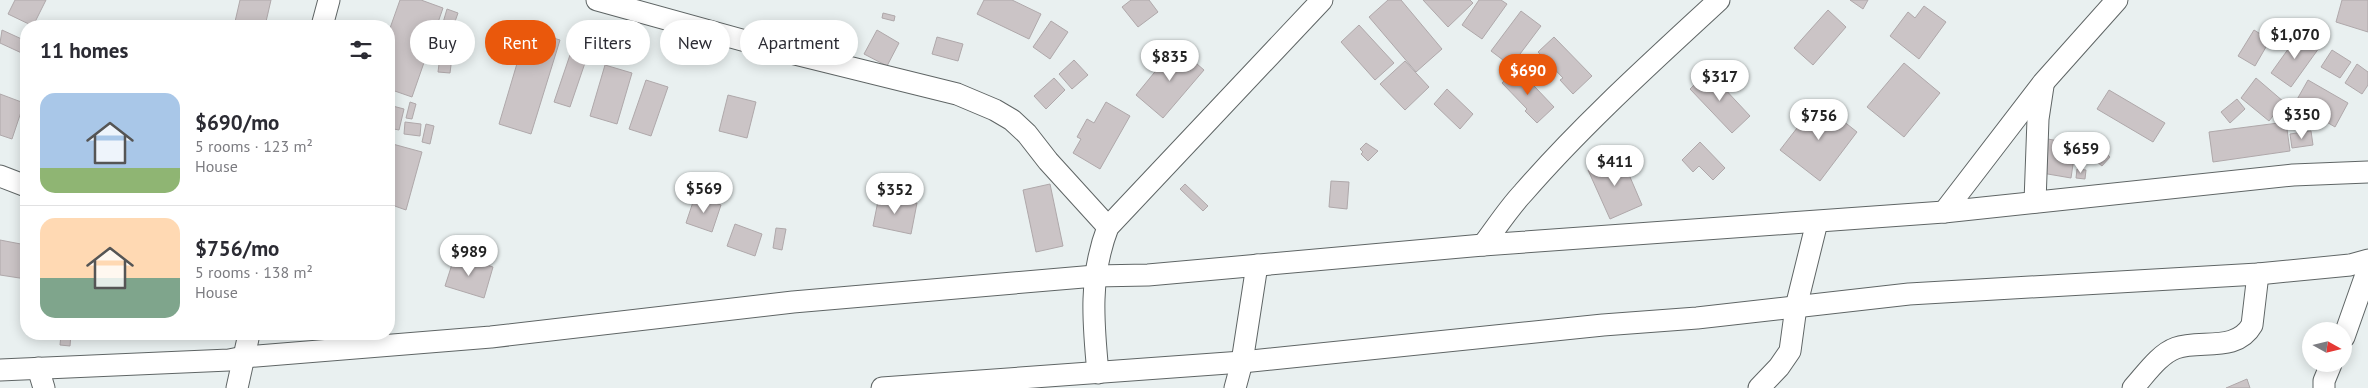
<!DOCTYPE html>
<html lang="en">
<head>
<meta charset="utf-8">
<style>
  body { margin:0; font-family:"PT Sans",sans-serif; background:#f2f2f3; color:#2b2b33; height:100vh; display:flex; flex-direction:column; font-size:19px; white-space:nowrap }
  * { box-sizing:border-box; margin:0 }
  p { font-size:16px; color:#7c7c81 }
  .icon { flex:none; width:28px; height:28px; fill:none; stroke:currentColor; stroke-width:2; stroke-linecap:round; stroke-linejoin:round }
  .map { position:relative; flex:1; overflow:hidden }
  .sheet { position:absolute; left:20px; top:20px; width:375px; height:320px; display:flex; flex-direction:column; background:#fff; border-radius:20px; box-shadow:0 2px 12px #0003 }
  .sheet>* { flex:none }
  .guide { position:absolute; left:410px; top:20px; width:475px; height:45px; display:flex; gap:10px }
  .needle { width:32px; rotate:98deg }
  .controls { position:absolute; left:2302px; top:322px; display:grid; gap:10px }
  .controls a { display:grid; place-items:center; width:50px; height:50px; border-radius:50%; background:#fff; box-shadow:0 2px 12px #0003; font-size:25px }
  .price { position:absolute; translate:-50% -42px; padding:0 11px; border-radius:18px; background:#fff; color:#222; font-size:16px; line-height:32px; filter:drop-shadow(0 1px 2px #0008) }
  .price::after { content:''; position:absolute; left:50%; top:30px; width:15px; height:11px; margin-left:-8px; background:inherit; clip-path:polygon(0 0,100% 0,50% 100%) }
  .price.selected { background:#ea580c; color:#fff }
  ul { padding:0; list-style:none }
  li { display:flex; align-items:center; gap:15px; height:125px; padding:0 20px }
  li+li { border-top:1px solid #e1e1e2 }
  li span { display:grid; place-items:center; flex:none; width:140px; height:100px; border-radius:15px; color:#555 }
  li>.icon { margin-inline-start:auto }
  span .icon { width:60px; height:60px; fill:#fffc; stroke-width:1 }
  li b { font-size:21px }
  h2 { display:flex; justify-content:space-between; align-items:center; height:60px; padding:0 20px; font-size:21px }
  .pill { padding:0 18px; border-radius:22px; background:#fff; box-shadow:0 2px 12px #0003; font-size:18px; line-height:45px }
  .pill.selected { background:#ea580c; color:#fff }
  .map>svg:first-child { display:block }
  .building { fill:#cbc4c6; stroke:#afa8aa }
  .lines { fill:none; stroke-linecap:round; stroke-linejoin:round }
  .minor-casing { stroke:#5f6565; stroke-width:23 }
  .minor { stroke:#fff; stroke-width:21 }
</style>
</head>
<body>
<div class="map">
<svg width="2368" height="388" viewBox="0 0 2368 388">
  <rect width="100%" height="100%" fill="#e9f0f0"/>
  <g class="building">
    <path d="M15,0H46L33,26L8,14Z"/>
    <path d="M240,0H271L265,26H234Z"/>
    <path d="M400,0H421L443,8L412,97L389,89V31Z"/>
    <path d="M984,0H1012L1041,14L1029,39L977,14Z"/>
    <path d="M1131,0H1149L1158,12L1138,27L1122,7Z"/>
    <path d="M1388,0H1401L1442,49L1416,72L1369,17Z"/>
    <path d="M1423,0H1470L1473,3L1448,27Z"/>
    <path d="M1479,0H1501L1507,4L1482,39L1462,25Z"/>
    <path d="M1850,0H1868L1863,9Z"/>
    <path d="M2342,0H2368V32L2336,22Z"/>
    <path d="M1924,6L1946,22L1919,59L1890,36L1908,12L1915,18Z"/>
    <path d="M447,9L458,13L452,30L442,26Z"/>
    <path d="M1828,10L1846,27L1813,65L1794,48Z"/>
    <path d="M1521,11L1541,26L1511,66L1491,51Z"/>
    <path d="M883,13L895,16L894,21L882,18Z"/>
    <path d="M1051,21L1068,32L1050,59L1033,47Z"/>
    <path d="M1359,25L1394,63L1375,80L1341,42Z"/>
    <path d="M2,30L26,41V55L0,43Z"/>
    <path d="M527,30L560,40L531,134L499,124Z"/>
    <path d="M877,30L899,43L887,66L864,54Z"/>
    <path d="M2254,30L2270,40L2255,66L2238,56Z"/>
    <path d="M2299,34L2319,48L2291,87L2271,73Z"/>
    <path d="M937,37L963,44L958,61L932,54Z"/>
    <path d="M1554,37L1592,76L1573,94L1560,80L1563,78L1538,52Z"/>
    <path d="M1176,46L1204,70L1163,118L1136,95Z"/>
    <path d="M572,49L588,54L570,107L554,102Z"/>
    <path d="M2332,50L2351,62L2340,78L2321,67Z"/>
    <path d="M440,56L452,57L450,73L438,72Z"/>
    <path d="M1074,60L1088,75L1072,89L1059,74Z"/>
    <path d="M1405,61L1429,87L1405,110L1380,84Z"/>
    <path d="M1904,63L1940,93L1904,137L1867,107Z"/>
    <path d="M2357,64L2368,72V85L2362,94L2345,83Z"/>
    <path d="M605,65L632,73L617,124L590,116Z"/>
    <path d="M1517,68L1554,107L1537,123L1525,111L1527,109L1502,83Z"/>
    <path d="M1708,71L1750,116L1732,133L1690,89Z"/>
    <path d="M1054,78L1065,90L1046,109L1034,96Z"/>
    <path d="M2256,78L2284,102L2269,121L2241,98Z"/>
    <path d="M646,80L668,87L651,136L629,129Z"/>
    <path d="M2308,80L2348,103L2335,127L2295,103Z"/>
    <path d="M1447,89L1473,114L1460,129L1434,104Z"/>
    <path d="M2109,90L2165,123L2153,142L2097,109Z"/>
    <path d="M0,94L24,103L12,139L0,135Z"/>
    <path d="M728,95L756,102L747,138L719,131Z"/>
    <path d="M2237,99L2245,109L2230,123L2221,112Z"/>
    <path d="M1818,101L1857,132L1820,181L1780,150Z"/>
    <path d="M410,102L416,104L412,119L406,118Z"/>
    <path d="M1106,102L1130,116L1100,169L1073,153L1081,139L1077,137L1087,119L1094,123Z"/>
    <path d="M389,105L404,109L399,130L389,128Z"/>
    <path d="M405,122L421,124L420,136L404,134Z"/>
    <path d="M2286,122L2290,151L2213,162L2209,132Z"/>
    <path d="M426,124L434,126L430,144L422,142Z"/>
    <path d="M2311,131L2313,145L2292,148L2290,134Z"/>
    <path d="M2042,138L2076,144L2071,178L2036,172Z"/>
    <path d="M2090,140L2110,157L2102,166L2082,150Z"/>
    <path d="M1700,142L1725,168L1713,180L1699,166L1693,172L1682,160Z"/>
    <path d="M389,143L422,152L406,210L389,204Z"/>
    <path d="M1366,143L1378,151L1368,161L1361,154L1363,152L1360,149Z"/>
    <path d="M1621,156L1642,205L1610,219L1588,170Z"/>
    <path d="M2077,169L2086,170L2085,179L2076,178Z"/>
    <path d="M1331,181L1349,182L1347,209L1329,207Z"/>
    <path d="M1050,184L1063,246L1036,252L1023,190Z"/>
    <path d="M1185,184L1208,206L1203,211L1180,189Z"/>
    <path d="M695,196L721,205L712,232L686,223Z"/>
    <path d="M879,196L917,203L911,234L873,226Z"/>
    <path d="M735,224L762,234L755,256L727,246Z"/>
    <path d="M776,228L786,229L782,250L773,248Z"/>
    <path d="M0,240L26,245V279L0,275Z"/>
    <path d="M455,255L493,267L484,298L445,286Z"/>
    <path d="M61,334H71L70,346L60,345Z"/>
    <path d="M2247,379L2250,388H2226Z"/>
  </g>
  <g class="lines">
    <defs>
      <g id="minor">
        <path d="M597,0L771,48L957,94L995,110L1012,120L1027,134L1048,161L1108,227"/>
        <path d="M322,26L329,0"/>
        <path d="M0,176L26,186"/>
        <path d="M2035,202L2038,119L2043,86"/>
        <path d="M1944,212L2043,83L2117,0"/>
        <path d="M1483,245C1496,228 1508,209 1523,193C1583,124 1652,62 1719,0"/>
        <path d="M2344,337L2368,269"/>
        <path d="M38,368L44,388"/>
        <path d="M0,370L229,360L244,357L491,337L793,302L1095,276L1148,275L1483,245L1944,212L2293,175L2368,172"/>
        <path d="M1098,373C1093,322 1089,276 1108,227L1322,0"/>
        <path d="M237,388L249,334"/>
        <path d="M882,388L1242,362L1603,325L1697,318L1909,294L2258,274L2350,265L2368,260"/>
        <path d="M1235,388L1242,362L1257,265"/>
        <path d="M1759,388L1779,367L1790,351L1796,307L1817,222"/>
        <path d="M2133,388C2145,375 2159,354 2176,348C2200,339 2236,353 2252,325L2258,274"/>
        <path d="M2324,388V381L2331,364"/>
      </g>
    </defs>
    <use href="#minor" class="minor-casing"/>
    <use href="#minor" class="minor"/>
  </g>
</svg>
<div class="controls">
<a><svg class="needle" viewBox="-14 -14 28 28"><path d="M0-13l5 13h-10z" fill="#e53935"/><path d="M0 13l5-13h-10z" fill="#7c7c81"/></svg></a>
</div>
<b class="price" style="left:2295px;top:60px">$1,070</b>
<b class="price" style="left:1170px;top:82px">$835</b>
<b class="price selected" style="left:1528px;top:96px">$690</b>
<b class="price" style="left:1720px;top:102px">$317</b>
<b class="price" style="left:2302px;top:140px">$350</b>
<b class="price" style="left:1819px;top:141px">$756</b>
<b class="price" style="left:2081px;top:174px">$659</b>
<b class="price" style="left:1615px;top:187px">$411</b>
<b class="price" style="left:704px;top:214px">$569</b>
<b class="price" style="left:895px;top:215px">$352</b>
<b class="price" style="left:469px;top:277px">$989</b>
<div class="guide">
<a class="pill">Buy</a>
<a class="pill selected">Rent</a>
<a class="pill">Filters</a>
<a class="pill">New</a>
<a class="pill">Apartment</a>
</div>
<section class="sheet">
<h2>11 homes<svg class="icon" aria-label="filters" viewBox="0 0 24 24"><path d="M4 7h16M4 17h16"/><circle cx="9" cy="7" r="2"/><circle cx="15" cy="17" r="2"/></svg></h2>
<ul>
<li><span style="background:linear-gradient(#a9c7e8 75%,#8fb573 0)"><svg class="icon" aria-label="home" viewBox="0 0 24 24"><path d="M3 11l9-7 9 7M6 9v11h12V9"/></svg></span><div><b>$690/mo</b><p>5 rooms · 123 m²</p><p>House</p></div></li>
<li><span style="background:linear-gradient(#ffd9b3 60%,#7fa58c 0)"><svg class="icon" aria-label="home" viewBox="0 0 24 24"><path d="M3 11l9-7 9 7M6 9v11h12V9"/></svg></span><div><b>$756/mo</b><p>5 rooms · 138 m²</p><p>House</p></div></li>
</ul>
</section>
</div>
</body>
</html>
